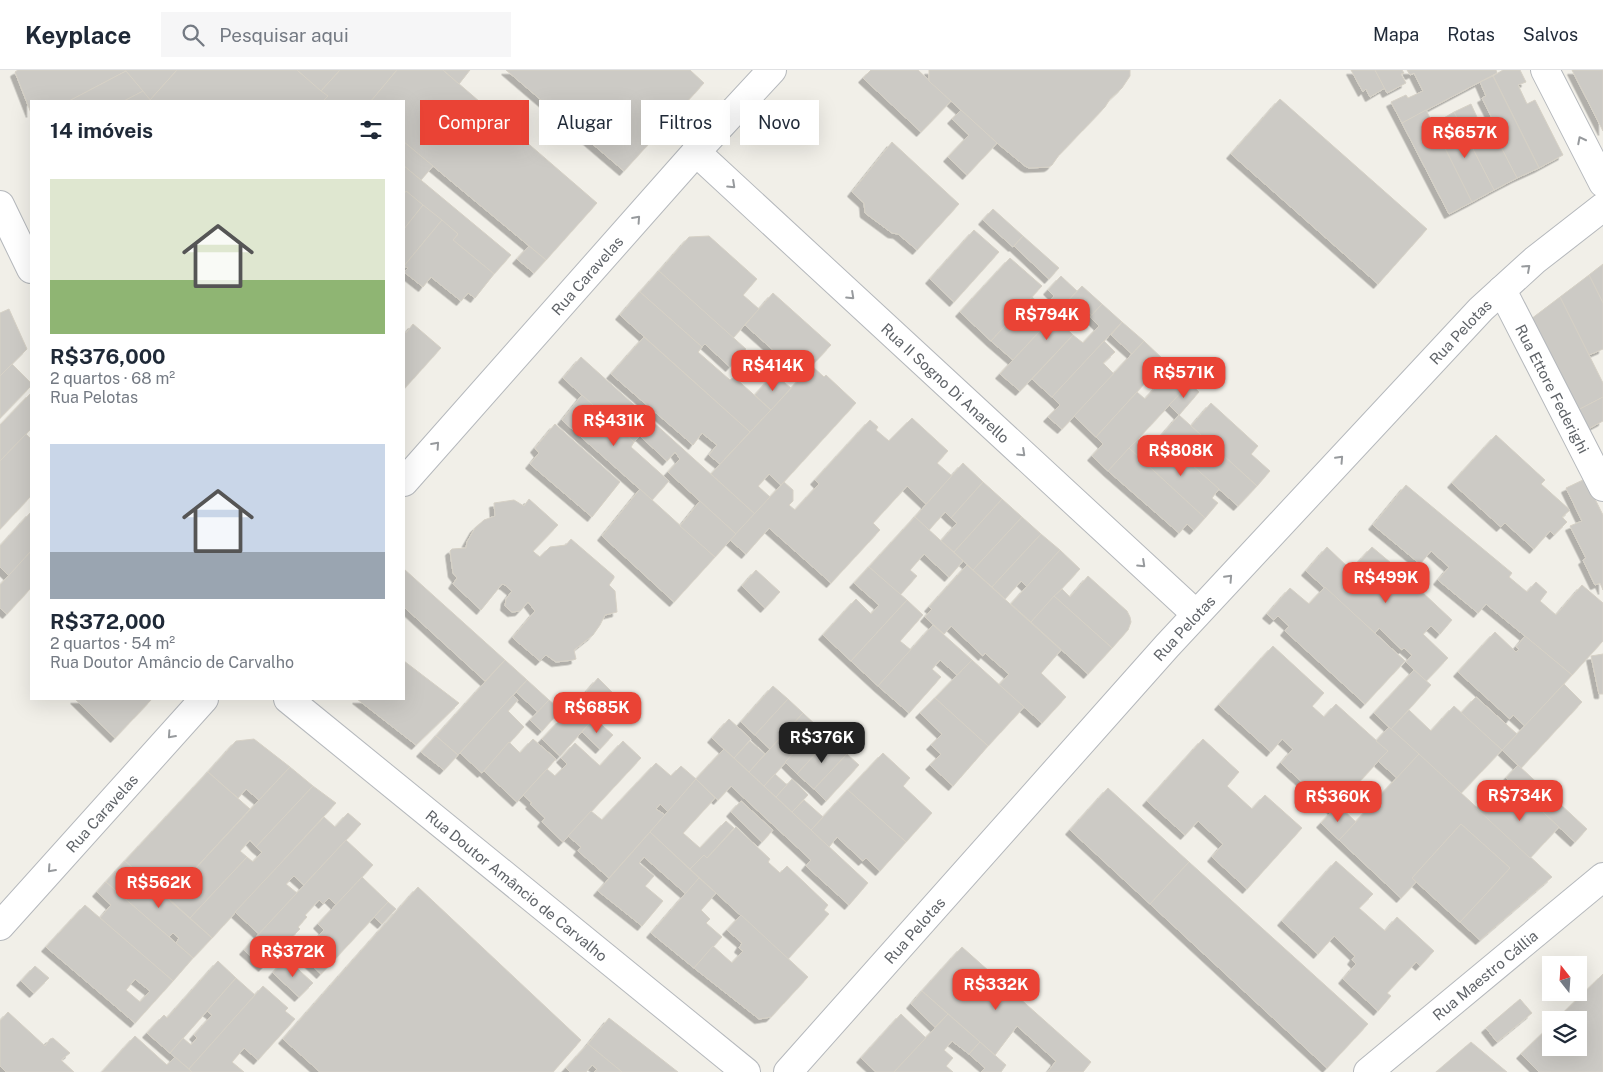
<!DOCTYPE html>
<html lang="pt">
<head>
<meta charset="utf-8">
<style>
  body { margin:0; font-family:"Public Sans",sans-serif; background:#f6f6f7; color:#1f2937; height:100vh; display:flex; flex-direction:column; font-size:19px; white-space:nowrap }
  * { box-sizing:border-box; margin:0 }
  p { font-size:16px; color:#747a83 }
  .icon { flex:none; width:28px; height:28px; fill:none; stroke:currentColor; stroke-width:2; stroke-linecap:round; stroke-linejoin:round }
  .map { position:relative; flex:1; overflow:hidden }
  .panel { position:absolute; left:30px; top:30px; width:375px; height:600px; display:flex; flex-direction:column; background:#fff; border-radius:0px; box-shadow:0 5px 20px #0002 }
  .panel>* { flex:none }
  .top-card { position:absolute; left:420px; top:30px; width:475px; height:45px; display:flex; gap:10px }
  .needle { width:32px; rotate:343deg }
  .controls { position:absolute; left:1542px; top:886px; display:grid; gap:10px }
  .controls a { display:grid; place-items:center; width:45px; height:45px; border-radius:0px; background:#fff; box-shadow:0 5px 20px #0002; font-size:25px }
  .price { position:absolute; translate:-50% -42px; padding:0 11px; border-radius:10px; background:#ea4335; color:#fff; font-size:16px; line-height:32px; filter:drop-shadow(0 1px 2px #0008) }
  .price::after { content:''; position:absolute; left:50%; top:30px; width:15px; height:11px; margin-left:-8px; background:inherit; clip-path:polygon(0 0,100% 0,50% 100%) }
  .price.selected { background:#222; color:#fff }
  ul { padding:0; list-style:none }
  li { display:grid; align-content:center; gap:10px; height:265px; padding:0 20px }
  li span { display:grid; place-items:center; height:155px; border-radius:0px; color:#555 }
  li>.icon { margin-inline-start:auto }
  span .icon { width:90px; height:90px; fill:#fffc; stroke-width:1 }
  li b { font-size:21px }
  h2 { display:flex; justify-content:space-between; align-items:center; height:60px; padding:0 20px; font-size:21px }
  .chip { padding:0 18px; border-radius:0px; background:#fff; box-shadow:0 5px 20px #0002; font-size:18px; line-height:45px }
  .chip.selected { background:#ea4335; color:#fff }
  header { display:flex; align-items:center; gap:30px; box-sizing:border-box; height:70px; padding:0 25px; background:#fff; border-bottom:1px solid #e0e1e3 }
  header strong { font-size:24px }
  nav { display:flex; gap:28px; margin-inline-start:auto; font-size:18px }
  .search { width:350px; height:45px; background:#f6f6f7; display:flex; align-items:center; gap:12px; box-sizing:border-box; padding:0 18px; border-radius:0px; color:#747a83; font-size:19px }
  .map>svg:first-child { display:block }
  .building { fill:#cccac5; stroke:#d6d1c6; fill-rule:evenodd; filter:url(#shadow) }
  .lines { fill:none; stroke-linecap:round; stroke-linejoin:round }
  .minor-casing { stroke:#b5b8bc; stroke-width:30 }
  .minor { stroke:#fff; stroke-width:28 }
  .oneway { stroke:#979a9d }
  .labels { text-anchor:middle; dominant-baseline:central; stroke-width:5; stroke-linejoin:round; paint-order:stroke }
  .street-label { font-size:15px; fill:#5f6368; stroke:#fff }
</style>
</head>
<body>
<header>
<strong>Keyplace</strong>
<div class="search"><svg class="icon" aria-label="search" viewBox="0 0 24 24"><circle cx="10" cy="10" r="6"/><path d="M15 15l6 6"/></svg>Pesquisar aqui</div>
<nav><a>Mapa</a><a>Rotas</a><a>Salvos</a></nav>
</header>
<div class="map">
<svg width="1603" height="1002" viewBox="0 0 1603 1002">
  <defs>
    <filter id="shadow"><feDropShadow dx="-4.5" dy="4.5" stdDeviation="0" flood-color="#0004"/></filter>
  </defs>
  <rect width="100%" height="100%" fill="#f1efe8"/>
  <g class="building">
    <path d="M18,0H125L126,1L69,31H31V43L15,2Z"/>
    <path d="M125,0H177L150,30Z"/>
    <path d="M177,0H297L328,26L324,31H151L150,30Z"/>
    <path d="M297,0H340L321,21Z"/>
    <path d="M340,0H397L371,31H326L324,30L328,26L321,21Z"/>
    <path d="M397,0H443L597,133L546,190L404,72V31H371Z"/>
    <path d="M443,0H470L459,14Z"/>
    <path d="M506,0H690L704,13L624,101Z"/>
    <path d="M871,0H918L951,31L921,62L863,8Z"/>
    <path d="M929,0H1130V6L1122,18L1110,29L1105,37L1059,85L1052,95L1049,97L1029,98L1025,96L997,73L929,11Z"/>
    <path d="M1351,0H1375L1385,18L1370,27L1366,19L1363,22Z"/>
    <path d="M1375,0H1402L1404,3L1401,4L1406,13L1387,23Z"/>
    <path d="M1407,0H1496L1497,3L1402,53L1391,32L1406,25L1408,28L1423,21L1414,3L1410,5Z"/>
    <path d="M1503,0H1520L1526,12L1518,15L1527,34L1535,30L1563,85L1539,98L1493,6Z"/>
    <path d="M1572,0H1603V61Z"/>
    <path d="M126,1L143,21L124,31H69Z"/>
    <path d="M1493,6L1539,98L1517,108L1489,54L1494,52L1482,28L1486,26L1480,12Z"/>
    <path d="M143,21L151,31H124Z"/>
    <path d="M1280,29L1427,159L1378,214L1231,84Z"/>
    <path d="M1471,34L1482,58L1489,54L1517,108L1494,120L1454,42Z"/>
    <path d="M961,40L997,73L967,105L948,87L969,65L952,49Z"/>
    <path d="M1426,40L1472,132L1449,144L1402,53Z"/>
    <path d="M1454,42L1494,120L1472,132L1445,78L1450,76L1437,52Z"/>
    <path d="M404,72L433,96L421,110L404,96Z"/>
    <path d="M892,72L959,134L917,180L898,164L892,163L865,143L864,133L852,122Z"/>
    <path d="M404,96L511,185L494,204L453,170L458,164L406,121L404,124Z"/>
    <path d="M406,121L423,135L404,159V124Z"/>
    <path d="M423,135L442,150L404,196V159Z"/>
    <path d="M993,139L1023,166L1013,177L983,150Z"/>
    <path d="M442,150L458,164L453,170L494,204L475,228L468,223L461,231L431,207L423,217L404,202L408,198L404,196Z"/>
    <path d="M974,160L999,182L954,232L930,209Z"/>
    <path d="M709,166L757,209L743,225L759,239L733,268L659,201L689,167Z"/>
    <path d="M1023,166L1059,198L1049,209L1014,176Z"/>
    <path d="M529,176L546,190L534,203L517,189Z"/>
    <path d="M1010,188L1042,216L991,271L960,242Z"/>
    <path d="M1603,194V233L1589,205Z"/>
    <path d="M659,201L746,279L730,297L705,274L702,277L640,222Z"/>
    <path d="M1589,205L1603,233V279L1589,285L1560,227Z"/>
    <path d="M1061,206L1077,221L1013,290L991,271L1032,227L1044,238L1054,226L1048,220Z"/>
    <path d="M1082,216L1102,234L1092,245L1080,235L1062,254L1073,265L1020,321L1000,304Z"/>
    <path d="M640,222L702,277L698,282L730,310L734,307L771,340L750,362L620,245Z"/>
    <path d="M773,223L831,275L802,306L745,255Z"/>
    <path d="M1560,227L1603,313V327L1578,340L1531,249Z"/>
    <path d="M1102,234L1122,252L1052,327L1032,309L1073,265L1083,273L1099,256L1090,247Z"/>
    <path d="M9,239L27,279L0,306V243Z"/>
    <path d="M1122,252L1144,271L1132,284L1111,265Z"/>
    <path d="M413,254L441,278L404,319V261L406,263Z"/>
    <path d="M644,267L750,362L720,394L709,385L717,375L702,363L693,375L611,304Z"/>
    <path d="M1104,271L1115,282L1103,293L1114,304L1062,359L1048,347L1060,335L1052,327Z"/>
    <path d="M1144,271L1165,291L1096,367L1074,346Z"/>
    <path d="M581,287L755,444L736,464L668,402L680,389L675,382L667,391L640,366L634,372L563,308Z"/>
    <path d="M1165,291L1190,313L1108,401L1092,386L1103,374L1096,367L1137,322L1145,329L1163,309L1155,302Z"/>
    <path d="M12,294L31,313V316L0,348V306Z"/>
    <path d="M812,296L824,307L826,305L856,333L781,415L769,404L758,416L770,427L755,444L711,404Z"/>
    <path d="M774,304L791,318L771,340L755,325Z"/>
    <path d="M1190,313L1199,322L1179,345L1169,335Z"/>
    <path d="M31,323V359L0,391V355Z"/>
    <path d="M582,325L634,372L631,377L669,411L652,430L562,350Z"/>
    <path d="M1603,327V351L1588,359L1578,340Z"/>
    <path d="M1211,333L1258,376L1251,384L1270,401L1257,416L1191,356Z"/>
    <path d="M1179,345L1257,416L1238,436L1160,367Z"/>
    <path d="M912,348L948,381L937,393L952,406L926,434L907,416L873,453L880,460L831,513L769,458L746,484L730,470L784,412L793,420V431L789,435L795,440L819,414L815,410L870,350L878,357L876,360L889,371Z"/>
    <path d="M555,354L620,412L592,447L530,394L539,383L535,378Z"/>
    <path d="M26,364L31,369V426L0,459V391Z"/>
    <path d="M1496,365L1545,410L1541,414L1570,440L1562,447L1567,452L1554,465L1550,461L1534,479L1505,453L1501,457L1452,413Z"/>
    <path d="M1138,369L1161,389L1172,377L1219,419L1212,428L1218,433L1205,448L1129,378Z"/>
    <path d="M1129,378L1205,448L1194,460L1187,454L1179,463L1108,401Z"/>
    <path d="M963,393L983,412L951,448L945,442L929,460L915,447Z"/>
    <path d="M1585,409L1603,445V520L1600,513L1595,515L1583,490L1586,488L1570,456L1582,451L1566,418Z"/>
    <path d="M983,412L1002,429L954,482L941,471L957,453L951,448Z"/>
    <path d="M1406,415L1512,503L1509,507L1527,522L1536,512L1547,522L1540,531L1556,545L1582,515L1603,533V571L1572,605L1486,534L1478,543L1438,510L1449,497L1431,481L1420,494L1373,455Z"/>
    <path d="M640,419L715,487L674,532L602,466Z"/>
    <path d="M529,429L558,455L533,481L535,483L540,487L550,477L566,475L571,469L614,506V508L609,515L615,521L617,542L605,545L600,555L593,565L574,580L576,589L573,590L556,592L546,585L540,591L514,569L513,567L535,541L528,532L520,541L512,542L505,536L506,529L512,521L505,515L502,514L481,540L453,514L457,508L453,503L450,481L452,479L466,478L467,472L475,458L484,450L495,446L494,433L514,430L524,436Z"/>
    <path d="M1002,429L1022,447L973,500L954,482Z"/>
    <path d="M700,431L736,464L715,487L680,456Z"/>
    <path d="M31,442V481L9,506L0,497V476Z"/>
    <path d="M915,447L963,491L949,507L924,484L910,500L917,506L900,525L869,497Z"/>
    <path d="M1022,447L1041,464L992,517L973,500Z"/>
    <path d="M1041,464L1060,480L1027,517L1021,511L1005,529L992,517Z"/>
    <path d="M1327,477L1351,500L1372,477L1422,519L1421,521L1452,550L1440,564L1431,556L1423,564L1448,588L1426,611L1406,592L1412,585L1404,578L1402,580L1379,558L1375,563L1306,501Z"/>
    <path d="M1060,480L1080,499L1031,552L1011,534Z"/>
    <path d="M31,481V518L7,544L0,538V515Z"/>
    <path d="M967,495L1061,580L1041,603L1066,627L1042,653L999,615L1009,604L985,583L983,586L951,556L944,564L925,547L932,539L929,537Z"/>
    <path d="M869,497L907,530L851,591L823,565L856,529L871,544L879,535L854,513Z"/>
    <path d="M404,499L505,590L485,611L404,537Z"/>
    <path d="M756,500L780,522L765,538L742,516Z"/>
    <path d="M1088,506L1127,541L1130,547L1131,552L1128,560L1112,578L1054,526L1062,519L1070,527Z"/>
    <path d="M1325,517L1405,591L1365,634L1285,561L1289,556L1278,546L1274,550L1267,544L1290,518L1309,534Z"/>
    <path d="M1054,526L1112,578L1088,604L1031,552Z"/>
    <path d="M907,530L923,545L900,571L911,580L878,616L851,591Z"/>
    <path d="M933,555L972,590L957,605L940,590L932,599L941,607L909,643L878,616Z"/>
    <path d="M1495,562L1516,582L1519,579L1516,577L1525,566L1572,605L1525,656L1513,645L1510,649L1458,602Z"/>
    <path d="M1273,576L1324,623L1312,636L1324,647L1336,634L1388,681L1333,740L1281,693L1293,679L1282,669L1271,682L1219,635Z"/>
    <path d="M1603,584V624H1599L1591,586Z"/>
    <path d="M505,590L527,610L458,685L436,666Z"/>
    <path d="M972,590L1024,637L988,676L935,628Z"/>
    <path d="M404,591L459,633L416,675L357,629H404Z"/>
    <path d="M1414,600L1431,615L1391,659L1374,643Z"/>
    <path d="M598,608L615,625L560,686L542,669L561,649L565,653L574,645L570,641Z"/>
    <path d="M527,610L549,630L538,642L516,622Z"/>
    <path d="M1564,614L1582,632L1521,698L1502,680Z"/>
    <path d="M773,616L788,629L755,665L741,652Z"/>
    <path d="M513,625L518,630L508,641L524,657L482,703L460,683Z"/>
    <path d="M1476,627L1517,664L1502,680L1461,643Z"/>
    <path d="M935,628L988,676L953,716L930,695L941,684L931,675L942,664L920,643Z"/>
    <path d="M75,629H152L115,668Z"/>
    <path d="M788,629L803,643L770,679L755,665Z"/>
    <path d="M549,630L561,640L542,661L530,650Z"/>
    <path d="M1454,636L1502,680L1461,723L1391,659L1409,640L1431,661Z"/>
    <path d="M803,643L818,657L764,716L749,702Z"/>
    <path d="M594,648L613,665L600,679L582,662Z"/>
    <path d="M729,649L751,669L734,688L712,668Z"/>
    <path d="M818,657L830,668L797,704L785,692Z"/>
    <path d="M1389,657L1419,684L1397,708L1378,691L1388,681L1376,671Z"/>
    <path d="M436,666L458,685L444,700L421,682Z"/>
    <path d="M830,668L847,684L814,719L797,704Z"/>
    <path d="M254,669L290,697L259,730L246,719L238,728L208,702L236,671Z"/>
    <path d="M533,669L556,689L517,732L484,701L509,672L520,683Z"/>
    <path d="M1203,669L1239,702L1227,716L1252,739L1265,725L1302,758L1247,819L1212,787L1223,774L1198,751L1185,765L1147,731Z"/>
    <path d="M623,671L641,688L563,772L542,752L545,748L530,734L532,733L523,725L547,699L555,706L567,694L561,688L575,673L600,696Z"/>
    <path d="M750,671L765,684L749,702L734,688Z"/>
    <path d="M724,679L868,813L849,835L806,796L811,790L731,716L718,730L696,709Z"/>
    <path d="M883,683L910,708L903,716L932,743L906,772L848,720Z"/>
    <path d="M847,684L859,695L826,731L814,719Z"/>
    <path d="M1419,684L1552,807L1480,870L1460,852L1510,798L1461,754L1412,808L1416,812L1401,828L1339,770Z"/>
    <path d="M656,693L671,706L681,696L696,709L668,742L660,734L656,739L665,745L609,808L578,781L581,777L568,766L591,741L602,750Z"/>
    <path d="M1518,695L1587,759L1575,772L1506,708Z"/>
    <path d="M290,697L313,716L256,777L250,770L240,781L247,787L190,848L168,828Z"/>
    <path d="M208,702L250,739L168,828L125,791Z"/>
    <path d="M775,704L787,715L776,727L764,716Z"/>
    <path d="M696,709L715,728L683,763L700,778L726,751L734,758L707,788L704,785L690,799L650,762Z"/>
    <path d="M792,709L808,725L792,742L776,727Z"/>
    <path d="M313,716L336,733L212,868L190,848L247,787L253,792L262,782L256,777Z"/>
    <path d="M1108,718L1189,792L1150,834L1070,760Z"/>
    <path d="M848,720L906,772L880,801L866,788L863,791L837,767L829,777L811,760Z"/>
    <path d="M1519,720L1559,757L1530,788L1476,738L1488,726L1502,739Z"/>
    <path d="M804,730L823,747L811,760L792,742Z"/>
    <path d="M741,731L773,760L762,772L731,742Z"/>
    <path d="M1338,735L1356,752L1339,770L1321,753Z"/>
    <path d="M348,743L361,754L304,815L294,806L286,814L297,823L259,864L235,842L324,747L335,757Z"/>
    <path d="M1461,754L1510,798L1460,852L1412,808Z"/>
    <path d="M736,757L770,789L768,792L780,803L787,796L828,835L824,840L829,844L788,889L690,799L704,785L707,788Z"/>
    <path d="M650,762L699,808L686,824L644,787L639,793L654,806L645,816L663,831L642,856L598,821Z"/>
    <path d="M346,770L373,795L336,835L329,828L323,834L319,830L305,845L307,847L298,857L300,859L286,873L282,869L270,880L275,885L263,897L244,880Z"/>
    <path d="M125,791L212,868L193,888L176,873L179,868L173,863L169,867L106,812Z"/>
    <path d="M1336,791L1373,824L1359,838L1385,861L1397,847L1434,881L1420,896L1416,892L1387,923L1391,926L1378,941L1343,909L1356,894L1352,890L1355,886L1334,866L1318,884L1282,851Z"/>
    <path d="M1189,792L1368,954L1327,998L1150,834Z"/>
    <path d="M362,807L388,832L321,904L301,885L324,860L318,854Z"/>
    <path d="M699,808L716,823L701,840L710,849L706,853L722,867L694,898L651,863Z"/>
    <path d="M106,812L193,888L173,911L100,848L111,835L97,822Z"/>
    <path d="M418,817L581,970L553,1002H320L283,969Z"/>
    <path d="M388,832L396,839L382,854L374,847Z"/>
    <path d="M85,835L173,911L135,953L46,877ZM135,909L150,921L140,932L126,920Z"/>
    <path d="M741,845L808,907L771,947L759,949L694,898L713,876L732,893L743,881L739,878L742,873L727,860Z"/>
    <path d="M962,877L1091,992L1083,1002H1048L1056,991L1017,956L995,985L922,921Z"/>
    <path d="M286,888L313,913L299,927L273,903Z"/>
    <path d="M218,891L236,908L170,983L147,963L164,945L167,948Z"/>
    <path d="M35,896L49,908L34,923L21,911Z"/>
    <path d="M1603,904V1002H1539L1521,984L1551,955V978H1579V950H1556Z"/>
    <path d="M236,908L255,925L189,999L170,983L183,968L191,975L197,968L194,965L212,945L207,941Z"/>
    <path d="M263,916L288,938L285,941L295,949L258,990L244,978L232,992L244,1002H192L189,999Z"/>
    <path d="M922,921L948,944L935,957L911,934Z"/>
    <path d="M1520,929L1532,943L1497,972L1486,958Z"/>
    <path d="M8,942L45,976L50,969L53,968L70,983L61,990L74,1002H6L0,996V951Z"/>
    <path d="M901,944L926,968L894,1002H876L861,988Z"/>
    <path d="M948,944L980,972L969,984L952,971L944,980L953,988L946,996L953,1002H894Z"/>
    <path d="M609,948L678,1002H622L588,974Z"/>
    <path d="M135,966L167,995L175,987L192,1002H102Z"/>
    <path d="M980,972L1006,995L1001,1002H981L985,998L969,984Z"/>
    <path d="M1471,972L1507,1002H1436Z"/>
    <path d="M588,974L622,1002H594L597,999L592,995L586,1002H570L566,998Z"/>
  </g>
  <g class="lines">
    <defs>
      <g id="minor">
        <path d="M1545,0L1603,113"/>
        <path id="s1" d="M696,82L1196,544"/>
        <path d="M0,135L31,199"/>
        <path id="s2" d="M1502,220L1603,417"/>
        <path id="s3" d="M404,412L696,82L772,0"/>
        <path id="s4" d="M288,629L746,1002"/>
        <path id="s5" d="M0,856L204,629"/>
        <path id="s6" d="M788,1002L1167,576L1481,239L1535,190L1603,137"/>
        <path id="s7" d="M1368,1002L1603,807"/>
      </g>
    </defs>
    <use href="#minor" class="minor-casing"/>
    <use href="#minor" class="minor"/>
  </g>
  <defs><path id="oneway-chevron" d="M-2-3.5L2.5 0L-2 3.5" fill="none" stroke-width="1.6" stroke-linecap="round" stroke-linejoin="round" transform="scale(1.25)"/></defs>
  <g class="oneway">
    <use href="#oneway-chevron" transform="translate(1581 70) rotate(-117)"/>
    <use href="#oneway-chevron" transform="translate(732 115) rotate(43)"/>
    <use href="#oneway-chevron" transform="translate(637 149) rotate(-48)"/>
    <use href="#oneway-chevron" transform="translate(1527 198) rotate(-42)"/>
    <use href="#oneway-chevron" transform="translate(851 226) rotate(43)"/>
    <use href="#oneway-chevron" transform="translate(436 375) rotate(-48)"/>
    <use href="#oneway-chevron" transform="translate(1022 383) rotate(43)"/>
    <use href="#oneway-chevron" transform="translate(1340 389) rotate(-47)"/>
    <use href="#oneway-chevron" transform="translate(1142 494) rotate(43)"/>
    <use href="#oneway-chevron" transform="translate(1229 508) rotate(-47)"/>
    <use href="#oneway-chevron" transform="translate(171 665) rotate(132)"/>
    <use href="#oneway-chevron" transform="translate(51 799) rotate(132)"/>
  </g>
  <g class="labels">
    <g class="street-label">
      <text stroke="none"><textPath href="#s3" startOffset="276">Rua Caravelas</textPath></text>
      <text stroke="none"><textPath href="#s6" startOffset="1000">Rua Pelotas</textPath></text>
      <text stroke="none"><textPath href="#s1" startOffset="340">Rua II Sogno Di Anarello</textPath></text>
      <text stroke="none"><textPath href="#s2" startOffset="111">Rua Ettore Federighi</textPath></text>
      <text stroke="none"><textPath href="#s6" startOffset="595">Rua Pelotas</textPath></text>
      <text stroke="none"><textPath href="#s5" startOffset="152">Rua Caravelas</textPath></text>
      <text stroke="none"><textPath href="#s4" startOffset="295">Rua Doutor Amâncio de Carvalho</textPath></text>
      <text stroke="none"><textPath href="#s6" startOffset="190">Rua Pelotas</textPath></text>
      <text stroke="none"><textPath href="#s7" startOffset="152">Rua Maestro Cállia</textPath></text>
    </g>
  </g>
</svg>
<div class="controls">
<a><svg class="needle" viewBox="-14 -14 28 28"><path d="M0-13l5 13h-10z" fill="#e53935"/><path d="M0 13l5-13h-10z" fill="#747a83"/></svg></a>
<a><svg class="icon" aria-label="layers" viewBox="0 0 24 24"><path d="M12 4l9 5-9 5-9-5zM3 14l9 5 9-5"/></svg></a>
</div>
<b class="price" style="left:1465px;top:89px">R$657K</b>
<b class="price" style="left:1047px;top:271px">R$794K</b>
<b class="price" style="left:773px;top:322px">R$414K</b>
<b class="price" style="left:1184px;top:329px">R$571K</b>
<b class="price" style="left:614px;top:377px">R$431K</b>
<b class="price" style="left:1181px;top:407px">R$808K</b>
<b class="price" style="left:1386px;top:534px">R$499K</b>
<b class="price" style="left:597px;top:664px">R$685K</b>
<b class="price selected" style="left:822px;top:694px">R$376K</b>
<b class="price" style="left:1520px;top:752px">R$734K</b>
<b class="price" style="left:1338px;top:753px">R$360K</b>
<b class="price" style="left:159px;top:839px">R$562K</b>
<b class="price" style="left:293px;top:908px">R$372K</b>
<b class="price" style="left:996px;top:941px">R$332K</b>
<div class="top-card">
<a class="chip selected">Comprar</a>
<a class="chip">Alugar</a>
<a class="chip">Filtros</a>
<a class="chip">Novo</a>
</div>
<section class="panel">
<h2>14 imóveis<svg class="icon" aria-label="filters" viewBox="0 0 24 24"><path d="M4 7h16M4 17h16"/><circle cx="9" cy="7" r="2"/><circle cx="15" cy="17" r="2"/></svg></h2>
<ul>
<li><span style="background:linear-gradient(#dfe7d0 65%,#8fb573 0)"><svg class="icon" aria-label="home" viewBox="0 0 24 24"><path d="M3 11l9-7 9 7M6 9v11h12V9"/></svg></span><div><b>R$376,000</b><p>2 quartos · 68 m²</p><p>Rua Pelotas</p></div></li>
<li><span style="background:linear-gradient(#c9d6e8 70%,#9aa5b1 0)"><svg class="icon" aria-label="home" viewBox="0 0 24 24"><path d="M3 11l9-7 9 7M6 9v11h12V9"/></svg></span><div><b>R$372,000</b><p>2 quartos · 54 m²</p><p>Rua Doutor Amâncio de Carvalho</p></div></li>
</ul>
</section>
</div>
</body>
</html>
